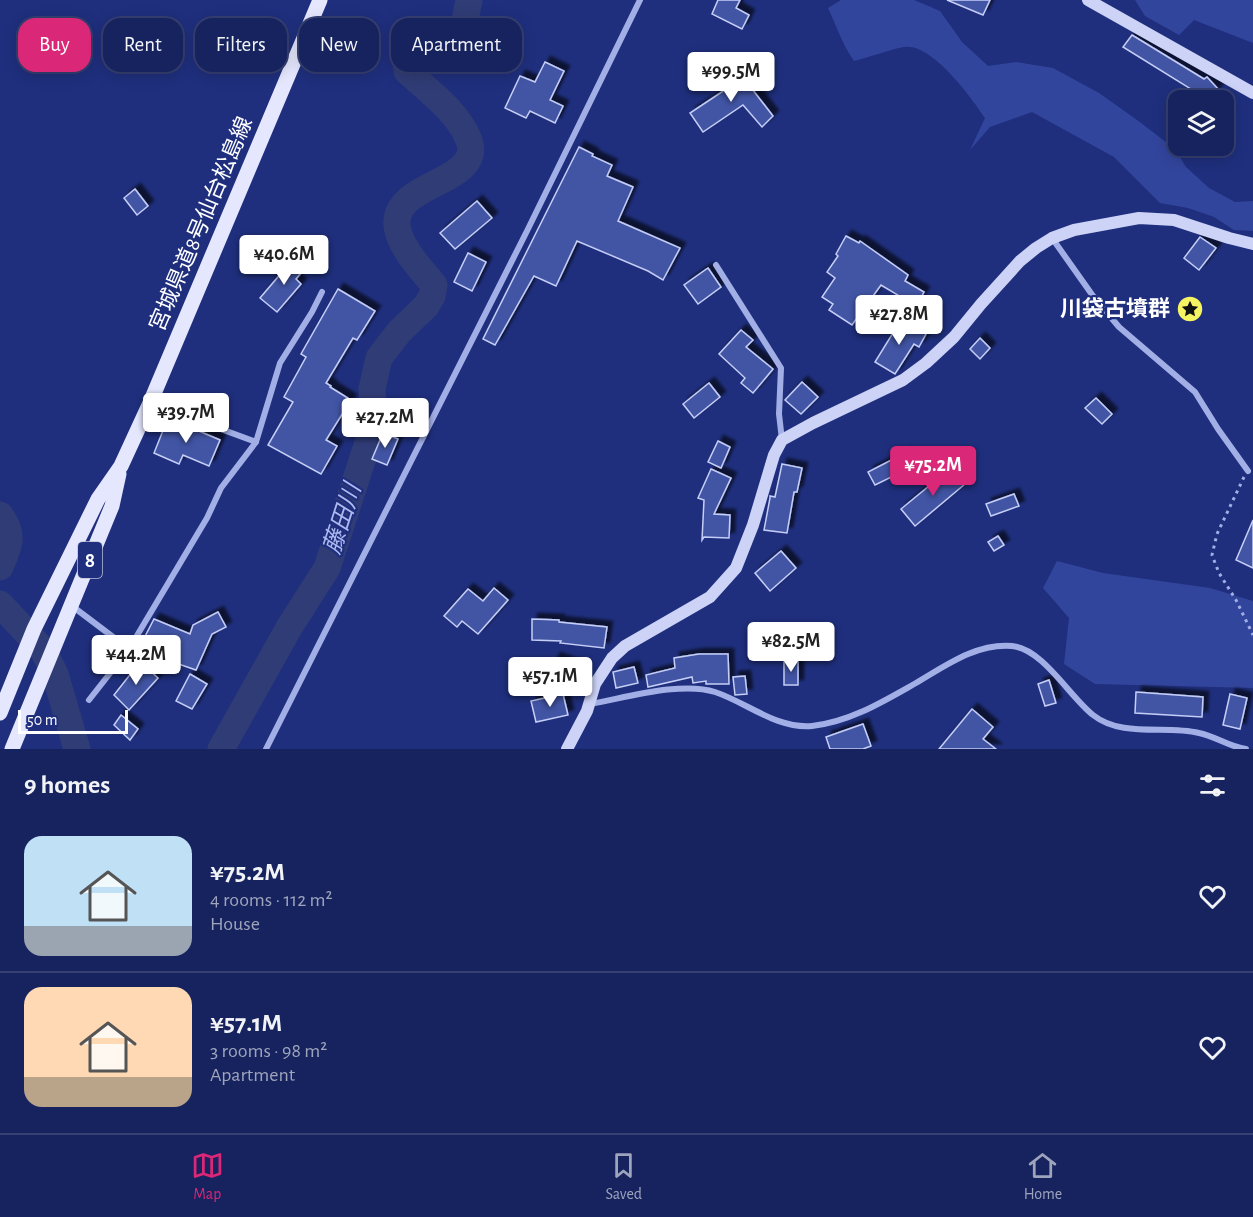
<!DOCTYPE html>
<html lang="en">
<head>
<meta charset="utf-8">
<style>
  body { margin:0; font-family:"Alegreya Sans","Noto Sans JP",sans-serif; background:#202b64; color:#f1f3f6; height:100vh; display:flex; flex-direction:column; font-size:22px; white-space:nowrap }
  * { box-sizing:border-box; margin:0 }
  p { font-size:20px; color:#9ea4bc }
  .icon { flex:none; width:33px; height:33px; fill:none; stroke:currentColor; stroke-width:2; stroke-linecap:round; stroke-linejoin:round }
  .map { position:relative; height:749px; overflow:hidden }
  .sheet { display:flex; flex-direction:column; background:#17235e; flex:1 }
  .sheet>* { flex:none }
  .top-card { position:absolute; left:18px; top:18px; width:600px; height:54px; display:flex; gap:12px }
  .buttons { position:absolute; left:1168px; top:90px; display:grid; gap:12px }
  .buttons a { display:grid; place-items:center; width:66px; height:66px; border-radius:12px; background:#17235e; box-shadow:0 3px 15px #0003,0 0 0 2px #364073; font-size:30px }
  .scale { position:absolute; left:18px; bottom:15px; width:110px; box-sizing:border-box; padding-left:6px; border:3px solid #fff; border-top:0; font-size:16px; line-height:21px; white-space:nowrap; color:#fff; -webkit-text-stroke:4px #1f2f7d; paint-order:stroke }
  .price { position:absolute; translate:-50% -51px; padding:0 14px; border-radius:6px; background:#fff; color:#222; font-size:20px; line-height:39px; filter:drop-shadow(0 2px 3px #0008) }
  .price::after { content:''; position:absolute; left:50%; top:36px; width:18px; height:14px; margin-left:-9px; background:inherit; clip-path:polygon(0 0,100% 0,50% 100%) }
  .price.on { background:#db2777; color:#fff }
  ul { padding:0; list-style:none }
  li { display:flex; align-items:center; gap:18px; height:150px; padding:0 24px }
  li+li { border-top:2px solid #364073 }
  li span { display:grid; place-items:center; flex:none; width:168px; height:120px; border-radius:18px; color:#555 }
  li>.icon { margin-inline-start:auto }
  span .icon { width:72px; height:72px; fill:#fffc; stroke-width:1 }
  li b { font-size:26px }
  h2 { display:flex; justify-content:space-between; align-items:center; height:72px; padding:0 24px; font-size:26px }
  .tag { padding:0 21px; border-radius:18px; background:#17235e; box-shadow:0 3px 15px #0003,0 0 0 2px #364073; font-size:21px; line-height:54px }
  .tag.on { background:#db2777; color:#fff }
  .dock { display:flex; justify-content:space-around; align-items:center; height:84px; border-top:2px solid #364073; background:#17235e; font-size:16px; color:#9ea4bc }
  .dock a { display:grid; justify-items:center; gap:3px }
  .dock .on { color:#db2777 }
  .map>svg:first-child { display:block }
  .green { fill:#32459c }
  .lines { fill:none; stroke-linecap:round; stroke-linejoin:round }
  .river { stroke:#303c76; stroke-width:27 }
  .building { fill:#4354a5; stroke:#c5cef6; stroke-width:1.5; filter:url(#shadow) }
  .path { stroke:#a2afe7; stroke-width:3; stroke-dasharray:3 4.5; stroke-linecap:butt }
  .street { stroke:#a2afe7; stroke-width:6 }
  .secondary { stroke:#ccd3f6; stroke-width:12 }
  .primary { stroke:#e4e7fd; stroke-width:15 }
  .labels { text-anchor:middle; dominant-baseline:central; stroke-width:4.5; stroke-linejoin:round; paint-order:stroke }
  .shield { fill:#1f2f7d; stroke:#bcc1d8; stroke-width:1.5 }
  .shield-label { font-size:21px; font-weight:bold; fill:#fff }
  .street-label { font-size:22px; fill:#fff; stroke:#1f2f7d }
  .poi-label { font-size:22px; font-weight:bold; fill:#fff; stroke:#1f2f7d; text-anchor:end }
  .water-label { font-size:24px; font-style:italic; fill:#adb9ef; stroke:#1f2f7d }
</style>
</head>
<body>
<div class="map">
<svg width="1253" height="749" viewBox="0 0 1253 749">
  <defs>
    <filter id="shadow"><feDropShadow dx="5.5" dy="-5.5" stdDeviation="1.5" flood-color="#0009"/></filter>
  </defs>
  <rect width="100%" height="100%" fill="#1f2f7d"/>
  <g class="green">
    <path d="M841,0H914L940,11L962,42L988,66L1016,62L1053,68L1099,93L1137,120L1175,149L1186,167L1209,188L1235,202L1253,201V231L1234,230L1214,217L1188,208L1160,203L1114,157L1032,112L990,127L970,150L985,118C972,98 931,42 904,47C887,50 871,57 854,61C842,44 837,27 828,8Z"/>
    <path d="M1135,0H1253V43L1194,20L1179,35L1145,16Z"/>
    <path d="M1057,561L1103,573L1210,588L1253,601V688L1095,684L1064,664L1069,618L1043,588Z"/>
  </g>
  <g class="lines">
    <g class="river">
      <path d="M0,515C15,535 9,546 0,567"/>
      <path d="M0,604L43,650L55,674L77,749"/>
      <path d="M221,749L290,626L327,568L374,424L372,389L379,358L399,332L426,306L432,296L434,285C422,270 407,255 400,237C377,180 489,187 468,138C456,110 428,91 407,71L406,54L412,50L451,38L463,30L469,0"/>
    </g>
  </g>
  <g class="building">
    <path d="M718,0H740L736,8L749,15L742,29L712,14Z"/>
    <path d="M947,0H990L983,15Z"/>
    <path d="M1132,35L1204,79L1207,77L1218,89L1206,100H1202L1191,89L1123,47Z"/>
    <path d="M545,62L564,71L550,100L563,106L555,123L530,111L526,118L505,108L520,76L535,82Z"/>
    <path d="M726,67L749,85L773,116L762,127L743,105L703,132L690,113L728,88L717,78Z"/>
    <path d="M579,147L593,154L592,156L612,165L607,176L633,187L618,221L680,248L663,280L648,271L577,241L556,286L534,276L495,345L483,339Z"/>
    <path d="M135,189L148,206L137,215L124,198Z"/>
    <path d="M477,201L492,218L455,249L440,233Z"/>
    <path d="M846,236L859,243L860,241L908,275L905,281L924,292L916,306L881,285L852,325L829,310L833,304L822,297L835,278L827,272L838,256L836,254Z"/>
    <path d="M1200,237L1216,248L1199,270L1184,258Z"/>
    <path d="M468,253L486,262L472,291L454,282Z"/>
    <path d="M295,257L306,267L296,279L301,284L277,312L260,298Z"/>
    <path d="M708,268L721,287L698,304L684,285Z"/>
    <path d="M338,289L375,311L357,340L353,338L326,383L331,386L330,387L351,400L326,440L337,446L321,474L268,445L293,402L284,397L306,357L301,354Z"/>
    <path d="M897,319L926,334L919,347L914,344L895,374L875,362L893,333L890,331Z"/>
    <path d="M741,330L753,340L746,347L773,369L753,393L741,383L745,378L719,354Z"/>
    <path d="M980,338L990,348L980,359L970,349Z"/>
    <path d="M802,382L818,397L801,414L785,400Z"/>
    <path d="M709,383L720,397L694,418L683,404Z"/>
    <path d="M1096,398L1112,414L1102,424L1085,408Z"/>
    <path d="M168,418L220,440L209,466L183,455L179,464L154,453Z"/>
    <path d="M383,433L398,439L387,465L372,459Z"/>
    <path d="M718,441L730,447L721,468L708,462Z"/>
    <path d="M905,453L912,467L875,485L868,472Z"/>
    <path d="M782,464L802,468L797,492H794L787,533L764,530L770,498V496L775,497Z"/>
    <path d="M951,468L965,484L915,526L901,509Z"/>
    <path d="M711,469L731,478L714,514L730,515L729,538L704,537L702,540L704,500L698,498Z"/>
    <path d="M1014,494L1019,506L991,516L986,504Z"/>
    <path d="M1253,520V568L1236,560Z"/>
    <path d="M998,536L1004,545L994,551L988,542Z"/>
    <path d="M781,551L796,568L770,591L755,573Z"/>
    <path d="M494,588L508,600L478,634L462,621L457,627L444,616L468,589L483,601Z"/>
    <path d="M218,612L226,627L212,634L196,670L138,650L154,619L190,634L193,625Z"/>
    <path d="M532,619L559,620V622L607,627L604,648L560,643L561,641L532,640Z"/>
    <path d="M699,654H728L729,684H706V681L693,683L692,677L648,687L646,675L675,668L674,658Z"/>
    <path d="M555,658L577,666L569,687L546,679Z"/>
    <rect x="784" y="660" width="14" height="25"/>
    <path d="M140,662L158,678L129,710L114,695Z"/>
    <path d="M634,667L638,683L616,688L613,672Z"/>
    <path d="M190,674L207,684L192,709L176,701Z"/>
    <path d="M745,676L747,694L735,695L733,677Z"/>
    <path d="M1049,680L1056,703L1045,706L1038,684Z"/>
    <path d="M1136,692L1203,697L1202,717L1135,713Z"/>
    <path d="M563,694L568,715L536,722L531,701Z"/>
    <path d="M1230,694L1247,698L1240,729L1223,725Z"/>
    <path d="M972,709L993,727L983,739L996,749H939Z"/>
    <path d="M121,715L138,729L130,740L114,725Z"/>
    <path d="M863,724L871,746L863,749H830L826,737Z"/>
  </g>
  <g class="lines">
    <path class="path" d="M1244,477L1217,534L1212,555L1219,573L1236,600L1253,635"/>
    <g class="street">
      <path d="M1052,238L1093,296L1119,327L1195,392L1218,429L1248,471"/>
      <path d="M716,265L781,368L779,414L782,440"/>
      <path d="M150,403L256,442"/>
      <path d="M72,606L129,649"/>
      <path d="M89,700L129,649L207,518L221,488L256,442L280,363L312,312L322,292"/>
      <path d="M590,704C625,698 681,681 715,692C748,703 776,729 812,726C850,722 884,701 916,683C945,666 976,643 1012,646C1043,649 1069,696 1093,715C1122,738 1165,725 1199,733C1215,736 1229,747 1246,749"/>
      <path d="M266,749L527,231L640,0"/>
    </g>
    <g class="secondary">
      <path d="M1088,0L1253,93"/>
      <path d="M567,749L587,711L595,684L612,658L625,646L710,597L736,568L753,525L774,455L782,440L813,423L903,380L926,363L954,337L981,304L1020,261L1036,248L1052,238L1074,230L1139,218L1174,220L1229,238L1253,244"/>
    </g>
    <g class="primary">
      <path d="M0,713L34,629L98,499L121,466L150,403L320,0"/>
      <path d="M12,749L112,506L119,474"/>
    </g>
  </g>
  <defs>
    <symbol id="sight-disc" viewBox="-11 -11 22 22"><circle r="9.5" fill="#f6f362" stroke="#1f2f7d"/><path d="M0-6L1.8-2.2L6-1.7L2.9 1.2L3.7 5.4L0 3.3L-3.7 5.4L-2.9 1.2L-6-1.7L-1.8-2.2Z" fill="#111"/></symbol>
  </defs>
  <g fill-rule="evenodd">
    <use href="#sight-disc" x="1175" y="294" width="30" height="30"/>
  </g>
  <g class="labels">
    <rect class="shield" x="78" y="542" width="24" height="36" rx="4.5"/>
    <g class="shield-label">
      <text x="90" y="560">8</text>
    </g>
    <g class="street-label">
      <text transform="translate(201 224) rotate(-67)">宮城県道8号仙台松島線</text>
    </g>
    <g class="poi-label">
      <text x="1170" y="309">川袋古墳群</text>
    </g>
    <g class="water-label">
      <text transform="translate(343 519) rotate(-72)">藤田川</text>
    </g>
  </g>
</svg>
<div class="buttons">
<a><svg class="icon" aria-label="layers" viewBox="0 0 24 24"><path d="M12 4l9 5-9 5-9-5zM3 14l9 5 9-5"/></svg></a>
</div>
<div class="scale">50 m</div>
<b class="price" style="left:731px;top:103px">¥99.5M</b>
<b class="price" style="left:284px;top:286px">¥40.6M</b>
<b class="price" style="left:899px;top:346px">¥27.8M</b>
<b class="price" style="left:186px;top:444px">¥39.7M</b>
<b class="price" style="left:385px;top:449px">¥27.2M</b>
<b class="price on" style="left:933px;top:497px">¥75.2M</b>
<b class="price" style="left:791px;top:673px">¥82.5M</b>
<b class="price" style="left:136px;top:686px">¥44.2M</b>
<b class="price" style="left:550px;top:708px">¥57.1M</b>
<div class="top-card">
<a class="tag on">Buy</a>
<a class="tag">Rent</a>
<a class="tag">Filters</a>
<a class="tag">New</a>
<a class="tag">Apartment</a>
</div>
</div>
<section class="sheet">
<h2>9 homes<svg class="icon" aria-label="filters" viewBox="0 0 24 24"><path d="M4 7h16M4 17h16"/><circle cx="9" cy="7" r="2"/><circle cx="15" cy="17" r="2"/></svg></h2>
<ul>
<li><span style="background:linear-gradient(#bfe0f5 75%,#9aa5b1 0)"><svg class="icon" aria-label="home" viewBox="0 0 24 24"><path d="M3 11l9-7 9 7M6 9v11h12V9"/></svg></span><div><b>¥75.2M</b><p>4 rooms · 112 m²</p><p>House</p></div><svg class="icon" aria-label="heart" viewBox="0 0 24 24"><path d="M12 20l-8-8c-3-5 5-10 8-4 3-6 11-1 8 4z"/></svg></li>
<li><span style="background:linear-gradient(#ffd9b3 75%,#b9a48a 0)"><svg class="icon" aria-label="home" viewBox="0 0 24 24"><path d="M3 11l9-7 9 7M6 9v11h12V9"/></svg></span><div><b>¥57.1M</b><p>3 rooms · 98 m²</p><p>Apartment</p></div><svg class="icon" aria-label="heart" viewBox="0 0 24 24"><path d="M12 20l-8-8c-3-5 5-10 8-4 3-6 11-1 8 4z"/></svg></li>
</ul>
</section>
<nav class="dock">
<a class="on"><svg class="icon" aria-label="map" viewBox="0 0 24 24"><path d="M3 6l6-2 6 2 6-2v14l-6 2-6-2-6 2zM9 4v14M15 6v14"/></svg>Map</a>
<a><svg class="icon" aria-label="saved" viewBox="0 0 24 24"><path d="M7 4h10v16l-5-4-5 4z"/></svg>Saved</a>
<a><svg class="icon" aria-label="home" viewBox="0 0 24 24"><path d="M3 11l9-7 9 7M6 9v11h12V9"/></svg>Home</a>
</nav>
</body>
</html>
